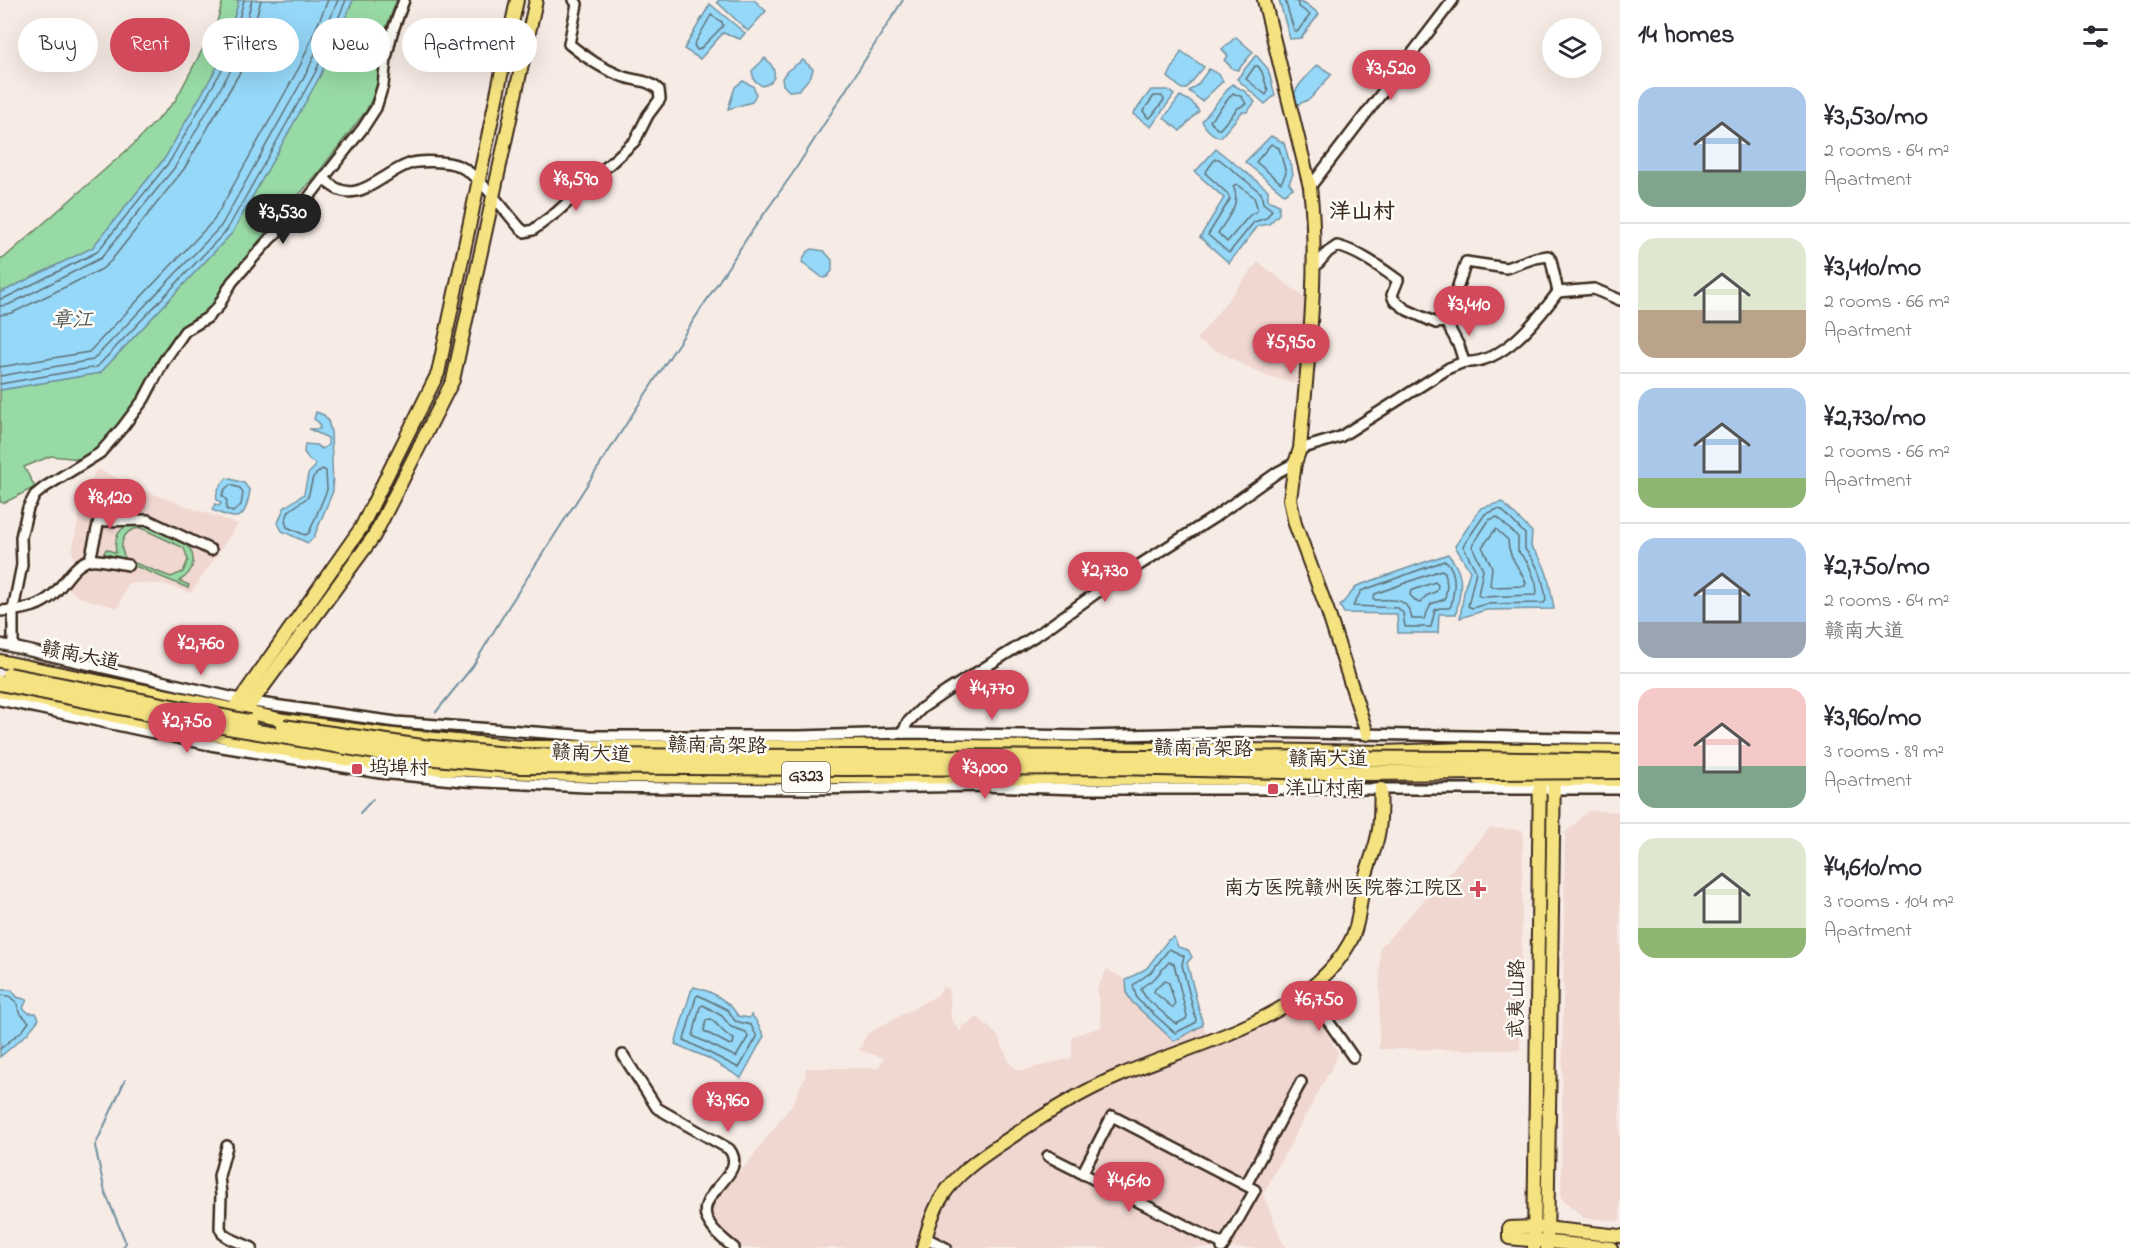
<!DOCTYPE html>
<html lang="en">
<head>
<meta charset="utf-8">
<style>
  body { margin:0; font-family:"Indie Flower","LXGW WenKai TC",sans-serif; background:#f7f7f7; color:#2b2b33; height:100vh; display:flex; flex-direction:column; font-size:22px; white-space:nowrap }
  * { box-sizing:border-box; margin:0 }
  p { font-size:20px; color:#7c7c81 }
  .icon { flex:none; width:33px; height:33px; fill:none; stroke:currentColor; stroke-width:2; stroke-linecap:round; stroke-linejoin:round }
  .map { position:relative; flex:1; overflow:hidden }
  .sheet { display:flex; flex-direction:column; background:#fff; width:510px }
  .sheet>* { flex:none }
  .guide { position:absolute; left:18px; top:18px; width:570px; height:54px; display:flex; gap:12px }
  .fabs { position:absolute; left:1542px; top:18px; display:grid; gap:12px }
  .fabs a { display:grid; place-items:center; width:60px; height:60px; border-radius:50%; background:#fff; box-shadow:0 6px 24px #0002; font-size:30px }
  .price { position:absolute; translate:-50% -51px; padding:0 14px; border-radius:21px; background:#d1495b; color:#fff; font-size:20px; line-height:39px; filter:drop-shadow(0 2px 3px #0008) }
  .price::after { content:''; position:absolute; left:50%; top:36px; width:18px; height:14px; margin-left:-9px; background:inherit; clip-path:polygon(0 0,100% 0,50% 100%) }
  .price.on { background:#222; color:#fff }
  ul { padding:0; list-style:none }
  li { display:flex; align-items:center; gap:18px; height:150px; padding:0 18px }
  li+li { border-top:2px solid #e1e1e2 }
  li span { display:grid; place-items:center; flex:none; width:168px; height:120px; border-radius:18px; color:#555 }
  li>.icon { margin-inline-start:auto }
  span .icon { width:72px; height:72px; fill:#fffc; stroke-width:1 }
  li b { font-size:26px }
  h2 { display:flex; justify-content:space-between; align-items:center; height:72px; padding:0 18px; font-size:26px }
  .tag { padding:0 21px; border-radius:27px; background:#fff; box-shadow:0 6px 24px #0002; font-size:21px; line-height:54px }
  .tag.on { background:#d1495b; color:#fff }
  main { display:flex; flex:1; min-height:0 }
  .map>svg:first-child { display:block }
  .built { fill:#f0d7d0 }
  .green { fill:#98daa5; stroke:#6a8262; stroke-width:1.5; fill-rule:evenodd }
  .water { fill:#96d8f8; stroke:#7292a1; stroke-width:1.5 }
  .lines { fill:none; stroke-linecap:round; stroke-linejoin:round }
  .shore { stroke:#5f7075; stroke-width:1.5 }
  .stream { stroke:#7292a1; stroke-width:2 }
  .minor-casing { stroke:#3b2a1e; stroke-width:14 }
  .major-casing { stroke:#3b2a1e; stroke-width:16 }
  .minor { stroke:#fdfcf7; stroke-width:9 }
  .major { stroke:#f5e382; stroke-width:12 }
  .highway-bridge-casing { stroke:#3b2a1e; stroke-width:18; stroke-linecap:butt }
  .highway-bridge { stroke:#f5e382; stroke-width:14 }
  .poi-dot { fill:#d1495b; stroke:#fdfcf7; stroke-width:2 }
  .labels { text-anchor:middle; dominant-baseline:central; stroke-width:5; stroke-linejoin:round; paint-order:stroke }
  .shield { fill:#fdfcf7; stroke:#75695f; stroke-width:1.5 }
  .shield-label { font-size:18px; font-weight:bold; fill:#3b2a1e }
  .street-label { font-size:20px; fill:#3b2a1e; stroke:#fdfcf7 }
  .poi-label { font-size:20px; fill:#3b2a1e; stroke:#fdfcf7; text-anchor:start }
  .water-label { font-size:21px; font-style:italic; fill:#525654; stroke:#fdfcf7 }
  .quarter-label { font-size:22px; font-weight:bold; fill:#3b2a1e; stroke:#fdfcf7 }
</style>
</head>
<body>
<main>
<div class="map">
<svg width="1620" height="1248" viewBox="0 0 1620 1248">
  <rect width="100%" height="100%" fill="#f7ebe5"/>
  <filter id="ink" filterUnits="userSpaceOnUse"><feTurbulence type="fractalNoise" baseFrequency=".0167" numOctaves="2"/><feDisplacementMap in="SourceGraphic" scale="12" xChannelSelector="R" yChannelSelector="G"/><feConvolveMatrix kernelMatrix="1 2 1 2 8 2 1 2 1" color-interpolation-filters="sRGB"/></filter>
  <g filter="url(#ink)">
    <g class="built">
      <path d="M1258,262L1305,298L1303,385L1266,376L1196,340Z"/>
      <path d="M97,469L163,498L238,524L191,593L164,584L128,583L118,608L78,597L67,587L79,569L72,552L82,501Z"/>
      <path d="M1588,811L1620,812V1221L1584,1218L1561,1198L1565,833Z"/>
      <path d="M1490,828L1523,830L1520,1050L1379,1049L1380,948Z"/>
      <path d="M1107,969L1126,980L1127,994L1132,1002L1174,1041L1203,1025L1209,1038L1303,992L1339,1054L1263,1194L1283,1243L1287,1248H741L715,1226L708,1210L715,1198L747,1164L793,1103L805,1077L806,1068H878L884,1058L859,1050L867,1034L938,995L943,987L948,988L951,1010L950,1017L960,1032L962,1027L978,1017L998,1036L1010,1064L1020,1071L1072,1058V1036L1102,1027L1097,989Z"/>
    </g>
    <g class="green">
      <path d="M223,0H239L223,57L165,158L92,248L0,293V258H4L134,144L175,101L217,22Z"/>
      <path d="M353,0H397L384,33L380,82L366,111L318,173L257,243L225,286L216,302L202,315L181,327L163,351L142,394L133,409L106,441L80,459L51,456L24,467L35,487L4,503L0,502V390L100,373L232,233L320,76Z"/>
      <path d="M144,522C161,530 196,539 193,563C192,571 186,577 179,581L189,585L188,588L104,553L106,549L116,553C113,531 123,524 144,522ZM141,528L184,548L188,560L183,572L171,577L127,560C116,546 123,529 141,528Z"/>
    </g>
    <g class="water">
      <path d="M239,0H353L320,76L232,233L100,373L0,390V293L92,248L165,158L223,57Z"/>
      <path d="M719,0H754L766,11L748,31L717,2Z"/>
      <path d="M1279,0C1296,0 1306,2 1319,14L1301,38L1290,39Z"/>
      <path d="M710,4L745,33L740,39L723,33L700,59L684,49Z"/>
      <path d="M1236,37L1253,52L1238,70L1233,69L1224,60L1228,56L1222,49Z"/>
      <path d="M1181,51L1204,67L1186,89H1182L1168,77Z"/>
      <path d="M1256,55L1268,69L1275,95L1265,104L1237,79Z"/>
      <path d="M765,58C776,68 780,81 762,86L754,80L752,71Z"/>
      <path d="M803,60L813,69L811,76L799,90L789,91L783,85L782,78L787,71Z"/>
      <path d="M1317,65L1332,74L1310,99L1297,105L1293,95L1300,84Z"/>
      <path d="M1209,69L1220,75L1223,81L1202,101L1189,91L1198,84Z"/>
      <path d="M743,81L753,86L756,94L752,102L728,109L735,87Z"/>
      <path d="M1232,84L1246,92L1255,102L1247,112H1242L1221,137C1212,136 1205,128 1202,121Z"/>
      <path d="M1151,90H1168L1174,95L1151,127L1133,114Z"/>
      <path d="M1180,96L1192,102L1199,111L1180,131L1164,118Z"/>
      <path d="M1271,136L1284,143L1293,174L1289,183L1293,188L1284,194L1245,162Z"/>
      <path d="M1216,149L1268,190V200L1279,205V214L1269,224L1258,226L1229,263L1200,237L1224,198L1195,172Z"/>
      <path d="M812,249L824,251L832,260V271L827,277L823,278L802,262L806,253Z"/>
      <path d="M316,412L324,415L328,420L331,432L333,491L314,537L308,543L282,531L278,523L284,508L304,494L308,474L315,467V464L309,460L304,452L305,444L316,445L322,449L328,445V438L309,429H320L319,423L314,419Z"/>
      <path d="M227,478L244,483L250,491C244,522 239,521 212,510L215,504L219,506L221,503L217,500C215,489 221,485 227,478Z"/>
      <path d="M1502,502L1532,532L1531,547C1548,563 1550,587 1554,609L1486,610L1460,618L1465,586L1470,571L1455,546L1481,508Z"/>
      <path d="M1448,554C1466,576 1461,588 1456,614H1439L1438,633H1398L1397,614L1344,613L1340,606L1357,586Z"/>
      <path d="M1174,937L1178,947L1188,950L1192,957L1187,963L1203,1025L1174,1041L1132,1002L1127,994L1126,980L1147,968L1168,940Z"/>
      <path d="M694,987C711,991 730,1001 738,1016L749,1018L751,1015L755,1019L764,1036L741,1078L708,1058L675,1044L691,991Z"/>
      <path d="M0,990H12L17,997L27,1000L23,1008L29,1013H36L39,1019L27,1034L0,1057Z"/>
    </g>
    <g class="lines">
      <g class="shore">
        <path d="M1285,0L1294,30L1297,32L1310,15L1298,6L1297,0"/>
        <path d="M711,15L722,22L723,26L700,49L697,50L694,45Z"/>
        <path d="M1255,66H1258L1262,72L1268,91L1266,95L1246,79Z"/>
        <path d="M1233,93L1242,97L1246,104L1238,108L1220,129H1217L1210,121Z"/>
        <path d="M1154,96H1162L1164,100L1151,117L1148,118L1143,111Z"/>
        <path d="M1271,144L1279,148L1286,173L1281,183L1256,162Z"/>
        <path d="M1215,159H1219L1261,193L1263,203L1272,210L1266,218L1254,222L1229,253L1208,235L1230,199L1227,193L1205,173Z"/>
        <path d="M1237,184L1254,197L1258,210L1249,216L1227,242L1218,233C1227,218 1242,204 1233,186Z"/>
        <path d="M0,299L5,298L97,252L170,161L228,59L244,0"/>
        <path d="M0,306L8,305L101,258L175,167L235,63L252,0"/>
        <path d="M0,315L12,313L102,269L110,262L184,169L243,67L261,0"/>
        <path d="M0,367L89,352L214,220L300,66L328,0"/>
        <path d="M0,376L93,360L221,226L308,70L338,0"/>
        <path d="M0,384L97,367L227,230L315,73L346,0"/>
        <path d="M322,469L326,471L327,490L309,533L305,535L287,527L285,521L289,511L308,497L313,477Z"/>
        <path d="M230,485L240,488L243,493L241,505L233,512L226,509L227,501L222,495L225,489Z"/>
        <path d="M1498,509L1502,510L1525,534V549C1539,567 1543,577 1546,600L1544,603L1486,604L1472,608L1468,606L1476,571L1463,546L1485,514Z"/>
        <path d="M1497,517L1518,537V551L1528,563L1536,583L1537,593L1536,595L1481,597L1478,595L1483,570L1472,546L1489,520Z"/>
        <path d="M1496,529L1508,540C1508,558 1520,567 1526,583L1525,586L1493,587L1490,585L1492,567L1482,547Z"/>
        <path d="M1444,561L1447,562C1458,575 1454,590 1451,606L1449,608H1440L1435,610L1431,627H1405L1403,613L1398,608L1353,606L1361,591Z"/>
        <path d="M1441,570L1445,572L1447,585L1445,599L1431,604L1424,619H1412C1407,596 1395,600 1375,600L1373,598L1375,594Z"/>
        <path d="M1435,582L1438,585L1437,591L1426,596L1420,603L1417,602L1410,595L1411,591Z"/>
        <path d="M1169,949L1184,956L1182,965L1196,1020L1195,1023L1175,1033L1137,999L1133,985L1151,972Z"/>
        <path d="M1169,962L1174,964L1187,1016L1186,1019L1176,1024L1147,999L1141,990L1142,987L1155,978Z"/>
        <path d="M1165,981L1169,983L1175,1004L1173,1008L1154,992L1155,989Z"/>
        <path d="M0,995L9,996L17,1003L19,1012L29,1022L23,1030L0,1049"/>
        <path d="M698,995L728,1010L735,1021L751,1025L757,1037L739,1068L684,1040L696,997Z"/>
        <path d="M703,1005L722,1016L731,1027L746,1032L748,1037L736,1057L693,1036L700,1007Z"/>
        <path d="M710,1019C720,1025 722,1034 734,1039L733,1044L730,1045L704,1031L706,1020Z"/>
      </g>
      <g class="stream">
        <path d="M436,712L473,666L509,606L643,398L747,238L793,173L903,0"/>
        <path d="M360,813L373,799"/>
        <path d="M122,1248L126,1243L105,1192L95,1146L125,1080"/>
      </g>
      <defs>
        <g id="minor">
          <path d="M324,178C353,212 380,174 409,164C419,160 448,161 459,166C478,174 505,211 520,228L525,232L533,230L557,212L635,141L648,115L660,99L659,90C647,78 634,82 619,75C601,68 585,57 569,44L577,4L574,0"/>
          <path d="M1310,187L1453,0"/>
          <path d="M1446,322L1466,262L1506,268L1535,258L1548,256L1551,260L1558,292L1594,289L1620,300"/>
          <path d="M1464,362C1502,365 1537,320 1558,292"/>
          <path d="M1300,449L1340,437L1449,368L1464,362L1459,346L1446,322L1436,323L1407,310L1394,300L1392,295L1398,280C1380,267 1358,251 1337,246L1328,252L1314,268"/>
          <path d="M99,521L148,520L211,550"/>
          <path d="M90,560L105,494"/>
          <path d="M0,611C18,610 35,609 49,598C63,588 73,563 90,560C99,558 118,564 128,565"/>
          <path d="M0,644L252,702L396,722L589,736H799L903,733L1084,736L1246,732L1620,739"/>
          <path d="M13,646V610L22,565L21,537L28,508L35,495L45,487L100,453L122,428L144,399L164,361L185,331L207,318L218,307L232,282L269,240L298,211L363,128L376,108L383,85L386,59L392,33L404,0"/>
          <path d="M0,700L210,745L380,773L464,781L586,787L810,789L982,786L1079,789H1620"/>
          <path d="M903,733L907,723L922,708L947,691L1043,631L1103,588L1213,518L1278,472L1295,463"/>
          <path d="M1308,992L1353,1057"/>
          <path d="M623,1055L657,1108L729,1149C749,1173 699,1191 706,1216C710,1229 724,1240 734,1248"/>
          <path d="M227,1146L219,1176L221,1195L220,1228L223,1234L229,1238L252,1248"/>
          <path d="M1048,1156L1224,1245"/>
          <path d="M1082,1174L1112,1116L1255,1190L1222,1248"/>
          <path d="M1246,1185L1301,1082"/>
          <path d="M926,1238L946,1248"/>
        </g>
        <g id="major">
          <path d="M1264,0L1310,187C1320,274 1307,362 1300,449L1295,463L1290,499L1295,524L1327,609L1367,734"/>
          <path d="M0,661L284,720L384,734L520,747L962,746L1384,752L1464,749L1620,751"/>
          <path d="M0,691L177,730L217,735L279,749L389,766L590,776L1356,779"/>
          <path d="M230,714L361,528L438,373L517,0"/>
          <path d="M242,718L252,702L374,536L453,380L536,0"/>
          <path d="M1479,779L1620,780"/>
          <path d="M923,1248C927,1231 932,1212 942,1197C958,1171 986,1154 1010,1138C1045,1114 1082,1091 1121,1075C1195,1043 1307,1019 1349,944C1360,925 1359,902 1364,882C1368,864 1377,847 1379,829C1381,816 1380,802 1381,789"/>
          <path d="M1534,1248L1540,772"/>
          <path d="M1547,1248L1554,772"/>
          <path d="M1611,1248L1509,1238V1228L1535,1227L1620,1236"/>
        </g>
      </defs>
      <use href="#minor" class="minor-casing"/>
      <use href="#major" class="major-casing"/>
      <use href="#minor" class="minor"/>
      <use href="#major" class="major"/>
      <defs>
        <g id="highway-bridge">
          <path d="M9,675L249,722"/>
          <path d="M0,683L169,717L382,753L521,766L847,768L1117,767L1364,773L1620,771"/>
          <path d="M283,727L422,747L520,756L1475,759L1620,762"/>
        </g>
      </defs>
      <use href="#highway-bridge" class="highway-bridge-casing"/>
      <use href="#highway-bridge" class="highway-bridge"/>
    </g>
  </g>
  <g class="poi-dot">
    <rect x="351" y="763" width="12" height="12" rx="3"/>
    <rect x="1267" y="783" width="12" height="12" rx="3"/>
    <path d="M1475 880h6v6h6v6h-6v6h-6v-6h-6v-6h6z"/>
  </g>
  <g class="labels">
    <rect class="shield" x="782" y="762" width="48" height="30" rx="4.5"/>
    <g class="shield-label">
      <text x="806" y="777">G323</text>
    </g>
    <g class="street-label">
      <text transform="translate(80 657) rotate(11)">赣南大道</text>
      <text transform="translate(717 747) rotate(1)">赣南高架路</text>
      <text transform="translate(1203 750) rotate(1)">赣南高架路</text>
      <text transform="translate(591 755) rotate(2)">赣南大道</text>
      <text x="1328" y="760">赣南大道</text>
      <text transform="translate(1518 999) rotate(-89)">武夷山路</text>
    </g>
    <g class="poi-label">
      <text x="369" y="769">坞埠村</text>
      <text x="1285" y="789">洋山村南</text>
      <text x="1464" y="889" text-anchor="end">南方医院赣州医院蓉江院区</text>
    </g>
    <g class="water-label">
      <text x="72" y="321">章江</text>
    </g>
    <g class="quarter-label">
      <text x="1362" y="213">洋山村</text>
    </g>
  </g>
</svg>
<div class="fabs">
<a><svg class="icon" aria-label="layers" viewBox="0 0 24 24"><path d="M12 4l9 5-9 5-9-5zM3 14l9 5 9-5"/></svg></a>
</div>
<b class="price" style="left:1391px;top:101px">¥3,520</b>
<b class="price" style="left:576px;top:212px">¥8,590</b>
<b class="price on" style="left:283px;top:245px">¥3,530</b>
<b class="price" style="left:1469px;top:337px">¥3,410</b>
<b class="price" style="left:1291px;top:375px">¥5,950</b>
<b class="price" style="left:110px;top:530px">¥8,120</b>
<b class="price" style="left:1105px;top:603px">¥2,730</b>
<b class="price" style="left:201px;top:676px">¥2,760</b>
<b class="price" style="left:992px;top:721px">¥4,770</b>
<b class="price" style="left:187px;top:754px">¥2,750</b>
<b class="price" style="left:985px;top:800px">¥3,000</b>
<b class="price" style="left:1319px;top:1032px">¥6,750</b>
<b class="price" style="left:728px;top:1133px">¥3,960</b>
<b class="price" style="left:1129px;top:1213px">¥4,610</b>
<div class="guide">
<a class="tag">Buy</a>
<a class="tag on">Rent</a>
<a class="tag">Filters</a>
<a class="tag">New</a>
<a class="tag">Apartment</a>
</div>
</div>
<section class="sheet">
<h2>14 homes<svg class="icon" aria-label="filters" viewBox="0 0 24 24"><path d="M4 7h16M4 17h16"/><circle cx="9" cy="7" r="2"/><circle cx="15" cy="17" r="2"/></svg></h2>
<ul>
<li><span style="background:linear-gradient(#a9c7e8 70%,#7fa58c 0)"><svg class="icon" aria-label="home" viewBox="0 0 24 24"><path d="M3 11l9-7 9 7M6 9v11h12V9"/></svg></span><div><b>¥3,530/mo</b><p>2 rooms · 64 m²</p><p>Apartment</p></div></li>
<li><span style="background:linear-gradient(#dfe7d0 60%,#b9a48a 0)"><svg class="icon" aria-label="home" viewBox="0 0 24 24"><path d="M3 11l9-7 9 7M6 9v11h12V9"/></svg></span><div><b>¥3,410/mo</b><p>2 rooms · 66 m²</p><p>Apartment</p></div></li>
<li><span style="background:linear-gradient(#a9c7e8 75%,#8fb573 0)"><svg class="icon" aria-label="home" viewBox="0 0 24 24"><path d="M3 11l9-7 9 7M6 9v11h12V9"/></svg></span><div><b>¥2,730/mo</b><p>2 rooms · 66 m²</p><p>Apartment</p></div></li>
<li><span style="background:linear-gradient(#a9c7e8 70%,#9aa5b1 0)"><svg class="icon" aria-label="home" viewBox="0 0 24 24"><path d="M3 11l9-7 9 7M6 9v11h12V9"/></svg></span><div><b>¥2,750/mo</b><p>2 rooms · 64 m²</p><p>赣南大道</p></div></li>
<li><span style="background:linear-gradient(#f6c9c9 65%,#7fa58c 0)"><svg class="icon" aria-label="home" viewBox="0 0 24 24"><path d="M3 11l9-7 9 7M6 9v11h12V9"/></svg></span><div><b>¥3,960/mo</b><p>3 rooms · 89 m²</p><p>Apartment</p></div></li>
<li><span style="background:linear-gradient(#dfe7d0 75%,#8fb573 0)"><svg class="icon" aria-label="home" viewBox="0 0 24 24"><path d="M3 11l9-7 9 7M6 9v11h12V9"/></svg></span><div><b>¥4,610/mo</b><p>3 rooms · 104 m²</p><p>Apartment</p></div></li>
</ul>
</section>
</main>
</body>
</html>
